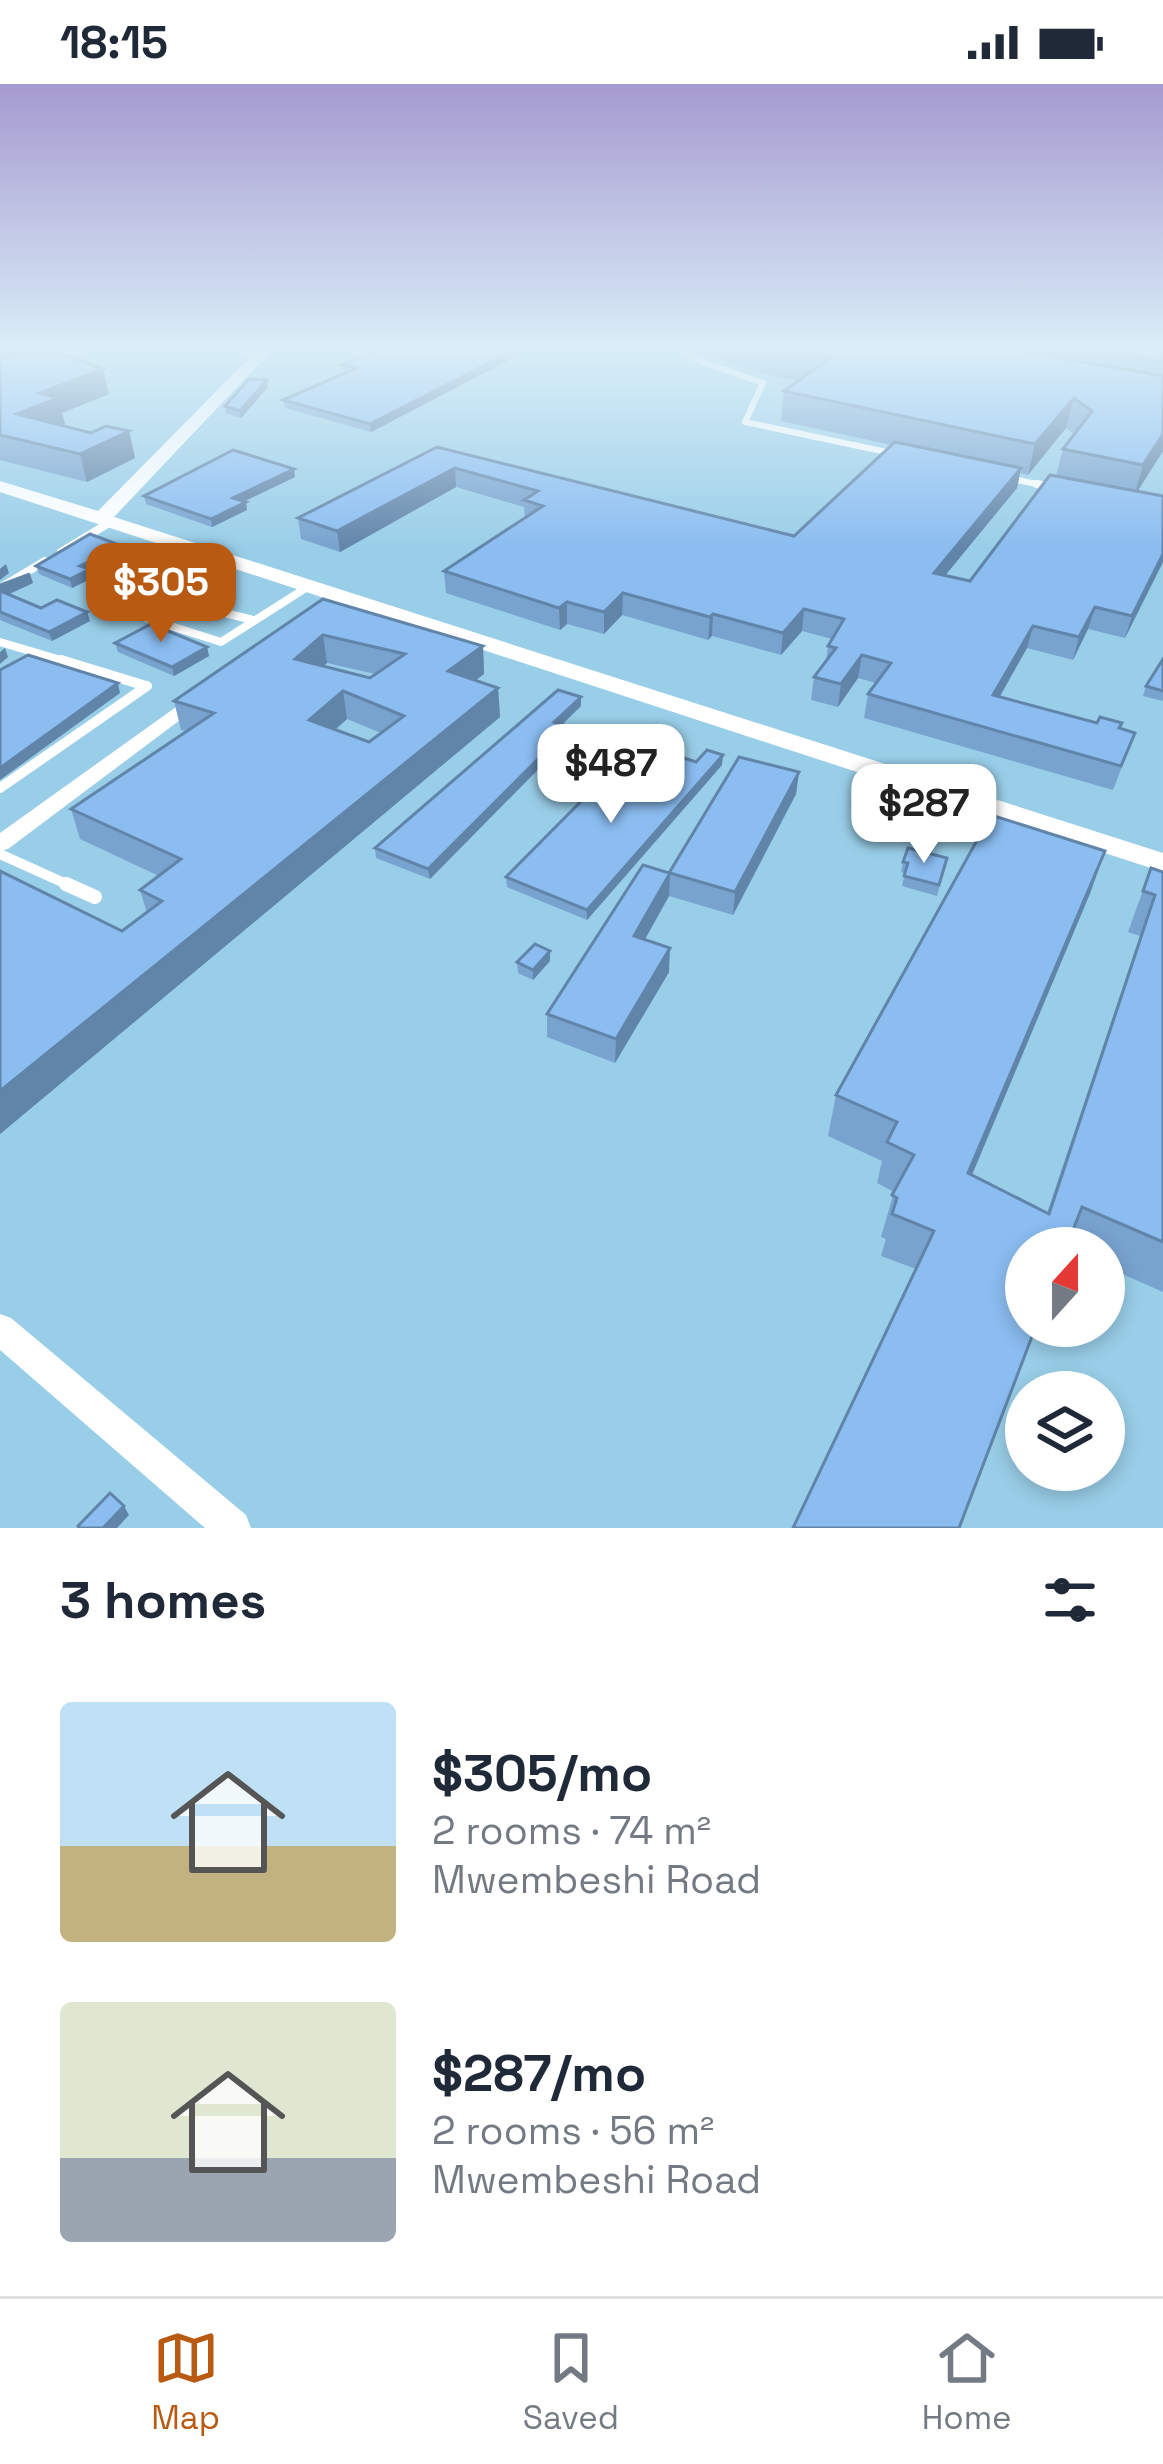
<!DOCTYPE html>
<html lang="en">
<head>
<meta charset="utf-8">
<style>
  body { margin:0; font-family:"Space Grotesk",sans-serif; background:#f2f2f3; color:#1f2937; height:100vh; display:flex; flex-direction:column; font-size:45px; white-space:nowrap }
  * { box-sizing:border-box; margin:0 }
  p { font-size:39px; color:#747a83 }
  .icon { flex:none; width:66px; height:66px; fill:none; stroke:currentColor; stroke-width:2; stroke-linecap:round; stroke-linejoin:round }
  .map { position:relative; height:1444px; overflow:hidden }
  .drawer { display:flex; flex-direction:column; background:#fff; flex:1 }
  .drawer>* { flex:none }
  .needle { width:78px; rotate:21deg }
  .fabs { position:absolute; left:1005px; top:1143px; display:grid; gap:24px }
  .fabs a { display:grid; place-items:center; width:120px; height:120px; border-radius:50%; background:#fff; box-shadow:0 6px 18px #0003; font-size:60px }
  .price { position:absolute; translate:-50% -102px; padding:0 27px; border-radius:24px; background:#fff; color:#222; font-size:39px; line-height:78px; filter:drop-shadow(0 3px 6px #0008) }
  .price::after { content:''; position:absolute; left:50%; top:72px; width:36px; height:27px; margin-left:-18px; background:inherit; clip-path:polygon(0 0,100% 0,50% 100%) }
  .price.on { background:#b95a13; color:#fff }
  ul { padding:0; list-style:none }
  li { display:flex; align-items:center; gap:36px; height:300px; padding:0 60px }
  li span { display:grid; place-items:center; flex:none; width:336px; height:240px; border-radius:12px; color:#555 }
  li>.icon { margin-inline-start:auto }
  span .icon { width:144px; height:144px; fill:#fffc; stroke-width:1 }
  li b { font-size:51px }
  h2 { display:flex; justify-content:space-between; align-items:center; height:144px; padding:0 60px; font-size:51px }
  .status { display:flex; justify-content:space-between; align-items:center; height:84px; padding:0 60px; background:#fff; direction:ltr }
  .status svg { height:33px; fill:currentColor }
  .menu { display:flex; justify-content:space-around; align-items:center; height:168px; border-top:3px solid #e0e1e3; background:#fff; font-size:33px; color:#747a83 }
  .menu a { display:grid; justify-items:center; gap:6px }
  .menu .on { color:#b95a13 }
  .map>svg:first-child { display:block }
  .built { fill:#99cee8; fill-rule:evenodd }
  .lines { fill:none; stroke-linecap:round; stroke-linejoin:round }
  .service-far3 { stroke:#fff; stroke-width:6 }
  .service-far2 { stroke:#fff; stroke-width:8 }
  .service-far1 { stroke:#fff; stroke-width:10 }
  .service { stroke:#fff; stroke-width:14 }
  .minor { fill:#fff; fill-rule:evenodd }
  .tertiary { fill:#fff; fill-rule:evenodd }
  .wall { fill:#78a3cf; fill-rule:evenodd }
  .shaded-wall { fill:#6184a9 }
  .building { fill:#8bbdf1; stroke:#6184a9; stroke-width:3; fill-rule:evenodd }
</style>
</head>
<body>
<div class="status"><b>18:15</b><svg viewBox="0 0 49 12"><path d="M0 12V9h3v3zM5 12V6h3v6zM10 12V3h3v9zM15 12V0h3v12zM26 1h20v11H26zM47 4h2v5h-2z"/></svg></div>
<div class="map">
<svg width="1163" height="1444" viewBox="0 0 1163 1444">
  <rect width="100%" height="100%" fill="#acdaf0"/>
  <path class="built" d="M0,263H1163V1444H0ZM1026,1164H1104V1242H1026ZM1026,1308H1104V1386H1026Z"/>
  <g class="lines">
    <g class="service-far3">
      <path d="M696,263L687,268L694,275L763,299L745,338L896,370"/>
      <path d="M1008,394L1051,403"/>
    </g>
    <g class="service-far2">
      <path d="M1037,400L1054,404"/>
      <path d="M61,468L109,439"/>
      <path d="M0,504L45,477"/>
      <path d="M253,536L177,517L146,534L221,558L309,502"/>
      <path d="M0,558L71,579"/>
    </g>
    <g class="service-far1">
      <path d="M61,576L146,602"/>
      <path d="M0,704L147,602"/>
      <path d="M0,770L73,803"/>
    </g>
    <path class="service" d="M66,800L95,813"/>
    <g class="minor">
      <path d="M219,263H237L266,272L260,275Z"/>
      <path d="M197,608L204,610L206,614L204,618L8,765L0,767V749Z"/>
      <path d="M0,1230L11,1234L246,1431L251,1444H205L0,1266Z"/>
    </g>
    <path class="tertiary" d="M260,263H275L114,433L1163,769V788L0,408V397L98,427Z"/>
  </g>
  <g class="wall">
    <path d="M0,263L44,269L109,310L62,329L65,340L61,341L91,349L129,347L135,374L87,398L0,376Z"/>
    <path d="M700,263H1163V367L1137,407L1163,412V478L1125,554L1088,545L1073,576L1027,564L1000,613L1135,649L1113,706L864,634L868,610L876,599L858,594L838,623L811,616L814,593L826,577L828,562L832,555L802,547L781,571L712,552L708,556L622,531L604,550L567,540L560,546L446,509L444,487L525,434L524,423L456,403L340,468L301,455L298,434L437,363L794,452L892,361L781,337L784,307L798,297L755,288L700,269ZM1066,344L1074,350L1063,365L1056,392L970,497L945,491L1017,404L1020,389L1028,391Z"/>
    <path d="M530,265L371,348L285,324L283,316L346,289L343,288L342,281Z"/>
    <path d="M268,303L241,334L226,330L225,322Z"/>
    <path d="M295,393L244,417L247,426L212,443L146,420L144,412Z"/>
    <path d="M122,462L124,470L90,487L92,494L72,504L39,490L36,482Z"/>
    <path d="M30,490L33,499L8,511L41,524L90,537L52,557L0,536V501Z"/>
    <path d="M323,515L483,562L484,590L476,596L498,604L500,633L0,1050V787L122,847L147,829L140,806L159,792L80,755L71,725L186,647L181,646L174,617ZM327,579L375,590L370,594L323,582ZM347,635L381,649L369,658L335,646Z"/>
    <path d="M115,559L207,563L209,572L174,592L118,568Z"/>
    <path d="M1163,575V617L1143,612L1146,602Z"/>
    <path d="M581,622L562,641L570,643V653L430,795L376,774L375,764Z"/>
    <path d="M644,670L722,681L587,836L507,803L506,793Z"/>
    <path d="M799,688L796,710L733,831L669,812L645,856L669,888L615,979L547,953V930L669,789Z"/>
    <path d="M947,774L937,812L902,802L905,789L901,788L903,778Z"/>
    <path d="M1151,784L1163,788V1208L1104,1182V1164H1026L916,1185L881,1172L886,1155L881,1153L894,1108L877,1099L882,1077L828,1052L836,1011L1091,807L972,1091L1047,1129L1140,852L1128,848Z"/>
    <path d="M550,867V877L533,896L518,889L517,878Z"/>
  </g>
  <g class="shaded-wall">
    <path d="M0,263H62L4,283Z"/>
    <path d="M520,263H530V265L371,348L370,340Z"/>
    <path d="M103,285L109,310L62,329L65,340L25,356L17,330L40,309Z"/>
    <path d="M267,296L268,303L241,334L240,327Z"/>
    <path d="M1074,314L1066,344L1028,391L1035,360Z"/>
    <path d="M129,347L135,374L87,398L80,370Z"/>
    <path d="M1163,350V367L1134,413L1143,381Z"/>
    <path d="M455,384L456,403L340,468L337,447Z"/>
    <path d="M1021,384L1017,404L930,510L934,489Z"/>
    <path d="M294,385L295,393L235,422L233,414Z"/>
    <path d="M246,418L247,426L212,443L211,435Z"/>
    <path d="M122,462L124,470L90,487L92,494L72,504L70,495L80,482Z"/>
    <path d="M1163,470V478L1125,554L1132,532Z"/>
    <path d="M6,480L9,489L0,496V485Z"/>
    <path d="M30,490L33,499L0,514V504Z"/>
    <path d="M623,509L622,531L604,550V528Z"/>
    <path d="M567,518V540L560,546L559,524Z"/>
    <path d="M1095,523L1088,545L1073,576L1079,553Z"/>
    <path d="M804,525L802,547L781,571L783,549Z"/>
    <path d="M87,528L90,537L52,557L49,548Z"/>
    <path d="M713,530L712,552L708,556L710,533Z"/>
    <path d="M1033,542L1027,564L987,634L993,611Z"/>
    <path d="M323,551L327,579L300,603L295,575Z"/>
    <path d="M483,562L484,590L450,615L448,587Z"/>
    <path d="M207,563L209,572L174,592L172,583Z"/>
    <path d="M5,564L8,573L0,580V568Z"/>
    <path d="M862,571L858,594L838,623L841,600Z"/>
    <path d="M118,599L120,609L0,696V684Z"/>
    <path d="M498,604L500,633L0,1050V1007Z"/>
    <path d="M343,607L347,635L313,665L309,636Z"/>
    <path d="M581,613V622L554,648V638Z"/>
    <path d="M570,643V653L430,795L428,785Z"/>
    <path d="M723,671L722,681L587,836V826Z"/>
    <path d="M799,688L796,710L733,831L735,808Z"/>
    <path d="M1105,767L1091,807L955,1131L968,1089Z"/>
    <path d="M670,789L669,812L633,876L634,852Z"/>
    <path d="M670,864L669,888L615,979L616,955Z"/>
    <path d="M550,867V877L533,896V886Z"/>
    <path d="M124,1422L129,1431L117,1444H103Z"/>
  </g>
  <g class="building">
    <path d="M382,263H520L370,340L283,316L357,284L342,281Z"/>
    <path d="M769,263H1000L1163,292V350L1143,381L1063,365L1092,327L1074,314L1035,360L784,307L830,274Z"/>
    <path d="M1077,263H1163V278Z"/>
    <path d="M25,267L67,271L103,285L40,309L58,314L17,330L91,349L106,342L129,347L80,370L0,351V276Z"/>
    <path d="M249,295L267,296L240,327L225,322Z"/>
    <path d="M895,358L1021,384L934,489L970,497L1050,391L1163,412V470L1132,532L1095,523L1079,553L1033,542L993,611L1097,639L1100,633L1122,639L1119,644L1135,649L1121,682L868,610L891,579L862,571L841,600L814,593L836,564L828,562L844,535L804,525L783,549L713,530L710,533L623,509L604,528L567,518L559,524L444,487L543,422L524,416L538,407L455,384L337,447L298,434L437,363L794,452Z"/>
    <path d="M233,366L294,385L233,414L246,418L211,435L144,412Z"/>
    <path d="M90,450L122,462L80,482L90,485L70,495L36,482Z"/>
    <path d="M30,490L0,504V501Z"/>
    <path d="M0,507L41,524L57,516L87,528L49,548L0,528Z"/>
    <path d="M323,515L483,562L448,587L498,604L0,1007V787L122,847L162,817L140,806L181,775L71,725L214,629L174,617ZM323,551L405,570L370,594L295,575ZM343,607L404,632L369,658L309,636Z"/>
    <path d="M151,540L207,563L172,583L115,559Z"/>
    <path d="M28,571L118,599L0,684V586Z"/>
    <path d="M1163,575V607L1146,602Z"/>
    <path d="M558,606L581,613L554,638L570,643L428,785L375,764Z"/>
    <path d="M651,663L696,678L707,666L723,671L587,826L506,793L632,666L644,670Z"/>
    <path d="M739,673L799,688L735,808L670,789L634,852L670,864L616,955L547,930L643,781L669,789Z"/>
    <path d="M991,731L1105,767L968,1089L1049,1130L1155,811L1143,807L1151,784L1163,788V1158L1082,1123L1066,1164H1026V1242H1036L959,1444H793L934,1147L892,1130L897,1114L892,1111L914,1071L887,1058L897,1038L836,1011Z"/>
    <path d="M908,764L947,774L939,801L904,792L908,779L903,778Z"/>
    <path d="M535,860L550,867L533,886L517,878Z"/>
    <path d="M110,1409L124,1422L103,1444H79L78,1442Z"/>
  </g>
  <linearGradient id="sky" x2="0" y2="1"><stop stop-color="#a59ad0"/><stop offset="0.57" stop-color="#daeef8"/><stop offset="1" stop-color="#daeef8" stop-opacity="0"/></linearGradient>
  <rect width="1163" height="465" fill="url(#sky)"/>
</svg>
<div class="fabs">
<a><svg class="needle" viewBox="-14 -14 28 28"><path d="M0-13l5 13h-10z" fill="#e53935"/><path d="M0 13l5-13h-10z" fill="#747a83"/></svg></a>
<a><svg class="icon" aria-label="layers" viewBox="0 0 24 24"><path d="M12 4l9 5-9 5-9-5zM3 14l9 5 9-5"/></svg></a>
</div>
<b class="price on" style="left:161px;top:561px">$305</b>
<b class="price" style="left:611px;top:742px">$487</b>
<b class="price" style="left:924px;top:782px">$287</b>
</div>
<section class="drawer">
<h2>3 homes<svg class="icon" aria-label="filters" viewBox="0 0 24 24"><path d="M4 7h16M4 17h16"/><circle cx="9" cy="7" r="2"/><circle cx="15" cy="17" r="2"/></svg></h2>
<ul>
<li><span style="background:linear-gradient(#bfe0f5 60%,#c2b280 0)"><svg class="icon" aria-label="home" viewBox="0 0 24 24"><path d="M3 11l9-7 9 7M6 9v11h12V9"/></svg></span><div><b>$305/mo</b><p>2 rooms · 74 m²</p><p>Mwembeshi Road</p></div></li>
<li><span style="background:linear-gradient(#dfe7d0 65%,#9aa5b1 0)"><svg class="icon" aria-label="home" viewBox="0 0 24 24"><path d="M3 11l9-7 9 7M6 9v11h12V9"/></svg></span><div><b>$287/mo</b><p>2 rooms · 56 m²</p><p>Mwembeshi Road</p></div></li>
</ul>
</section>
<nav class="menu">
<a class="on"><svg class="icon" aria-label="map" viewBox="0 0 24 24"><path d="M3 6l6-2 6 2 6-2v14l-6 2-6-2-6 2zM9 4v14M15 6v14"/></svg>Map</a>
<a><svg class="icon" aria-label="saved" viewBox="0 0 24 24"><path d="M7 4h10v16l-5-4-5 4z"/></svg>Saved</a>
<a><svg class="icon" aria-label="home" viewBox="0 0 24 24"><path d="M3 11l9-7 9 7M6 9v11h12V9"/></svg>Home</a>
</nav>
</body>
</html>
